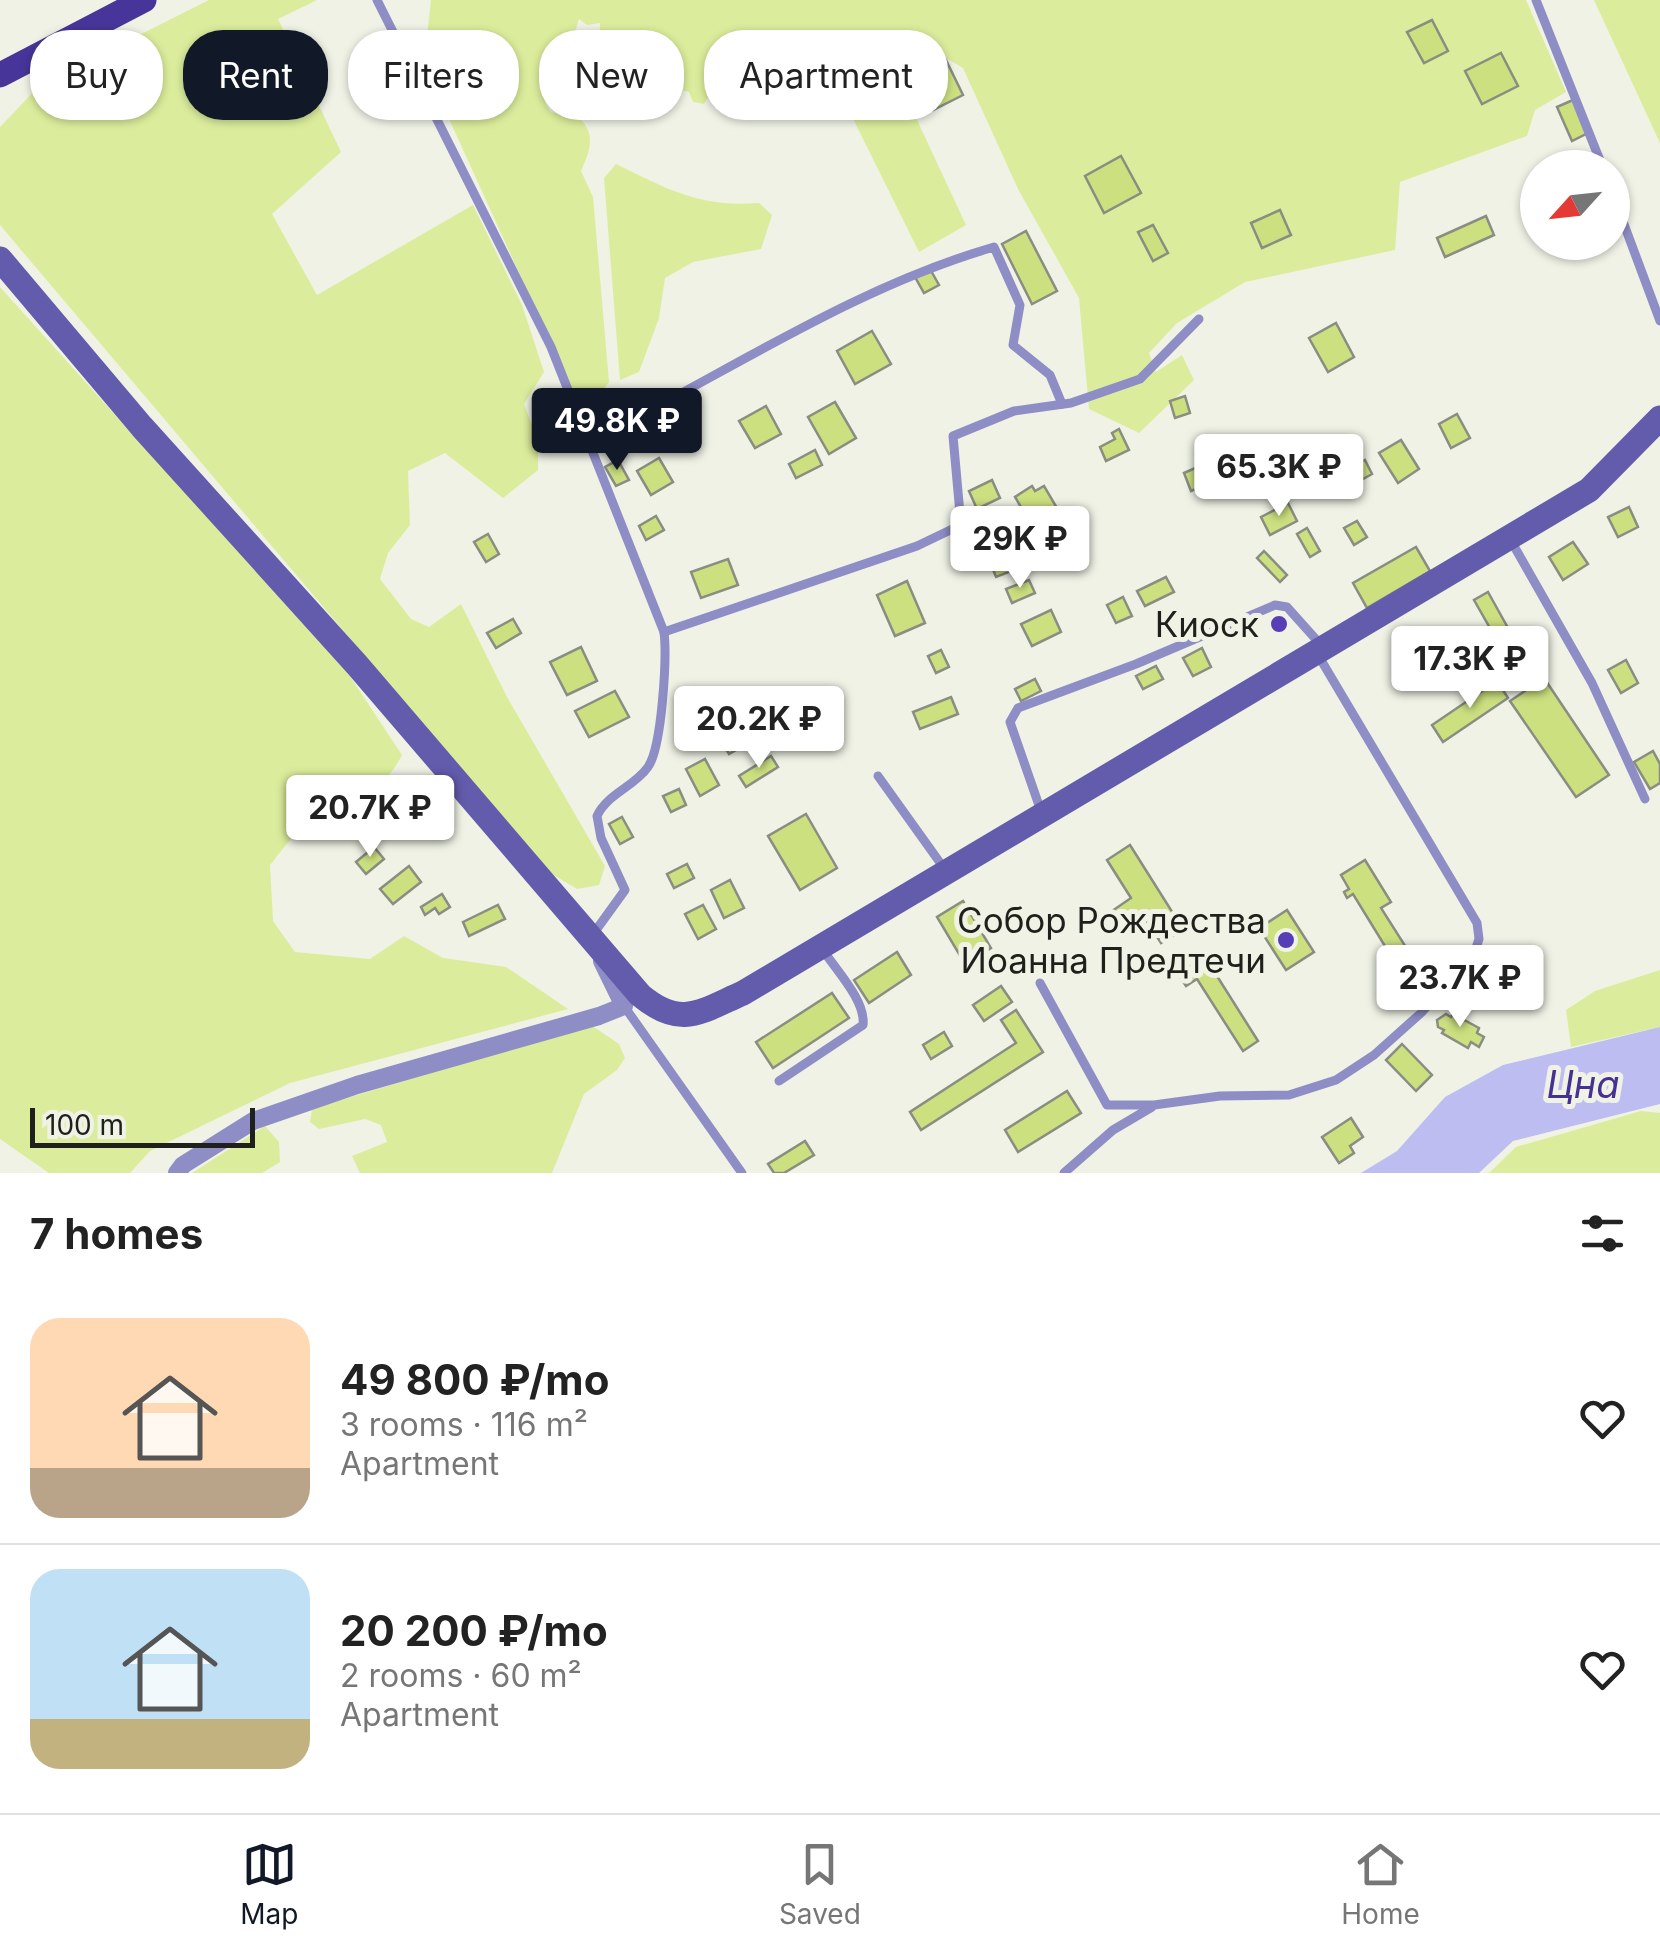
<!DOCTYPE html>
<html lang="en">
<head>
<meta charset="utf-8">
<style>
  body { margin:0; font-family:Inter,sans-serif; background:#f2f2f2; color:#222; height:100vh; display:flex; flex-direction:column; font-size:38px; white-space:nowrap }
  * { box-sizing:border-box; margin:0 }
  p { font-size:32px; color:#767676 }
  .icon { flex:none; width:55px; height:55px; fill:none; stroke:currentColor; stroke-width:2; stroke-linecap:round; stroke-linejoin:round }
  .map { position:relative; height:1173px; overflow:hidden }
  .drawer { display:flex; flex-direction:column; background:#fff; flex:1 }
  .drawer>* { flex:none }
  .hud { position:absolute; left:30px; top:30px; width:1000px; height:90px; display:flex; gap:20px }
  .needle { width:65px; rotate:243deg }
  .fabs { position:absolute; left:1520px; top:150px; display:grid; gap:20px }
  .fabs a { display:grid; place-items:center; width:110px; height:110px; border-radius:50%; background:#fff; box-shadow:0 2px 8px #0004; font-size:50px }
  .scale { position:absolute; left:30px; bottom:25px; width:225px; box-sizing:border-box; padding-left:10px; border:5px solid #1f201b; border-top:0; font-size:28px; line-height:35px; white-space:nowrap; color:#1f201b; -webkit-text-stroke:8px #eff2e5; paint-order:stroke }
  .price { position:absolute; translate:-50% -85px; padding:0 22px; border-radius:10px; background:#fff; color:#222; font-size:32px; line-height:65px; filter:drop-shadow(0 2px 5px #0008) }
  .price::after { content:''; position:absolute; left:50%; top:60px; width:30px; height:22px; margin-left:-15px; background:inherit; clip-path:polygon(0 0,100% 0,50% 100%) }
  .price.active { background:#111827; color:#fff }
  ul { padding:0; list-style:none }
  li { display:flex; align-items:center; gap:30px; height:250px; padding:0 30px }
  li+li { border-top:2px solid #e0e0e0 }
  li span { display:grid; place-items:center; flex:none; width:280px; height:200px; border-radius:30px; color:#555 }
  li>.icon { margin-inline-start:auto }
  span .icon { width:120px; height:120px; fill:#fffc; stroke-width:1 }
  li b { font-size:42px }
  h2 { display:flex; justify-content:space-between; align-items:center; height:120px; padding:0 30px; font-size:42px }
  .chip { padding:0 35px; border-radius:40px; background:#fff; box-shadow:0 2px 8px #0004; font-size:35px; line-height:90px }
  .chip.active { background:#111827; color:#fff }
  .dock { display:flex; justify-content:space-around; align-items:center; height:140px; border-top:2px solid #e0e0e0; background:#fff; font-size:28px; color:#767676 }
  .dock a { display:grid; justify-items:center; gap:5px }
  .dock .active { color:#111827 }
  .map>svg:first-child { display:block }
  .green { fill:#dbed9c }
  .water { fill:#bebdf1 }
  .building { fill:#cce080; stroke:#8a8d81; stroke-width:2.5 }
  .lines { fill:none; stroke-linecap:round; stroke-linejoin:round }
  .lane { stroke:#8f8dc5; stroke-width:9 }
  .street { stroke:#8f8dc5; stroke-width:18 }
  .secondary { stroke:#635bac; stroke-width:25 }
  .primary { stroke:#473599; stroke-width:25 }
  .poi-dot { fill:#553eb6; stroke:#eff2e5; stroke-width:4 }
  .labels { text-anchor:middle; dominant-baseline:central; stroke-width:10; stroke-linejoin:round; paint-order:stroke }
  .poi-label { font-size:35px; fill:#1f201b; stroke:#eff2e5; text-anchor:end }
  .water-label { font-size:38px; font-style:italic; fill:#443193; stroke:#eff2e5 }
</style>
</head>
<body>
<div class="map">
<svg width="1660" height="1173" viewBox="0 0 1660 1173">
  <rect width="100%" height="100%" fill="#eff2e5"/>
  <g class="green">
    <path d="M209,0H317L278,19L341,152L272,214L317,295L473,205L522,305L544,372L524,404L538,441V470L503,498L445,453L408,471L410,525L388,553L380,579L411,619L429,627L461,604L507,697L605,866L599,885L577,889L547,871L0,225V127L40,85Z"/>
    <path d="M431,0H1526L1566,92L1535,110L1527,136L1400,182L1395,250L1245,282L1177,323L1149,353L1156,372L1182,355L1194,380L1139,433L1089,409L1079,298L1018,189L963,68L941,55L897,77L966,225L919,252L830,72L810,81L797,62L770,75L752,62L712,84L710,94L704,104L693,102L689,92L681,90L635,107L599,104L600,23L587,25L579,19L573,38L564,47L572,74V88L564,92L551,85L544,75L546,105L551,112L580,119C597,135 589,153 581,171L593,197L609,382L584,416L445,110L426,45Z"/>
    <path d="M1594,0H1660V143Z"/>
    <path d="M616,164C667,189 701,208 759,203L772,215L761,249L693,262L665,278L659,318L639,372L620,380L604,178Z"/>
    <path d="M0,287L349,675L402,755C376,805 342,799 302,829C290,838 280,853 270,865L273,921L295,952L370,959L404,936L443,958L506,967L568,1009L290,1083L150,1151L130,1173H49L0,1139Z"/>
    <path d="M1660,970V1027L1571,1047L1566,1010L1595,991Z"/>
    <path d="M591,1025L619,1044L625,1058L617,1070L584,1094L552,1173H360L352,1156L387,1142L381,1125L365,1119L319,1129L310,1122L312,1110L321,1106Z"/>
    <path d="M1641,1111L1660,1113V1173H1489L1516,1147Z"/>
    <path d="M265,1126L279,1142L280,1162L262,1173H192Z"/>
  </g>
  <path class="water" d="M1660,1027V1104L1513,1141L1479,1173H1361L1397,1151L1445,1097L1503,1065Z"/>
  <g class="building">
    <path d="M1432,20L1448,51L1424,63L1407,32Z"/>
    <path d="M1501,53L1518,86L1482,104L1465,71Z"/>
    <path d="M946,60L963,95L933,110L915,76Z"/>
    <path d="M1573,100L1588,133L1572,141L1557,107Z"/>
    <path d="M1121,156L1141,193L1104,213L1085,176Z"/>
    <path d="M1280,210L1291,235L1262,248L1251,223Z"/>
    <path d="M1486,216L1494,235L1445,257L1437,238Z"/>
    <path d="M1153,225L1168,253L1153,261L1138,232Z"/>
    <path d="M1026,231L1057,291L1032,304L1002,244Z"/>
    <path d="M930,269L939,285L924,293L915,277Z"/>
    <path d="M1336,323L1354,357L1328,372L1309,338Z"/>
    <path d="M872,331L891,364L855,384L837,351Z"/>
    <path d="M1185,396L1190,413L1175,418L1170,401Z"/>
    <path d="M835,402L856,438L829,454L808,417Z"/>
    <path d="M766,406L781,434L755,448L739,421Z"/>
    <path d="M1457,414L1470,438L1451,448L1439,424Z"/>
    <path d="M1119,429L1129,450L1106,461L1100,447L1115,439L1112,433Z"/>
    <path d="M1401,440L1419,469L1398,483L1379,453Z"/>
    <path d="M815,450L822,465L796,478L789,464Z"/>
    <path d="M1313,455L1323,471L1296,487L1287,470Z"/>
    <path d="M659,458L673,482L651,495L637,471Z"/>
    <path d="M618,460L629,480L616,486L605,467Z"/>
    <path d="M1365,460L1372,474L1352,485L1344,471Z"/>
    <path d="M1209,462L1217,480L1191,491L1184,473Z"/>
    <path d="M992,480L1000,498L977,509L969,491Z"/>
    <path d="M1032,486L1035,491L1044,486L1057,508L1031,524L1015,497Z"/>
    <path d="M1288,503L1297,521L1270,535L1261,517Z"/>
    <path d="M1629,507L1638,527L1618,537L1608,517Z"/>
    <path d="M656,516L664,530L646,540L639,526Z"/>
    <path d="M1357,521L1367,537L1354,545L1344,528Z"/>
    <path d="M1307,528L1320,551L1310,557L1297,534Z"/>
    <path d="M1013,529L1027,565L996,577L985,549L1003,542L1000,534Z"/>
    <path d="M488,534L499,554L486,562L474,542Z"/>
    <path d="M1573,542L1588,564L1563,580L1549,557Z"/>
    <path d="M1416,547L1430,571L1367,608L1353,583Z"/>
    <path d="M1264,551L1287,575L1280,582L1257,558Z"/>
    <path d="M728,559L738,585L701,598L691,572Z"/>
    <path d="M1166,577L1174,592L1145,606L1137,591Z"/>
    <path d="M1029,580L1035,593L1012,603L1006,589Z"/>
    <path d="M907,581L925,623L895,636L877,595Z"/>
    <path d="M1488,592L1508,628L1494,635L1474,600Z"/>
    <path d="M1123,597L1132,616L1116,623L1107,605Z"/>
    <path d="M1051,610L1061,632L1032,646L1021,624Z"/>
    <path d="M513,619L521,633L496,648L487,633Z"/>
    <path d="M581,647L597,681L567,695L550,662Z"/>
    <path d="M1202,648L1211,667L1193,676L1183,658Z"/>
    <path d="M941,650L949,667L936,673L928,656Z"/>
    <path d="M1626,660L1638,683L1621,693L1608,670Z"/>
    <path d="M1156,666L1163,679L1143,689L1136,676Z"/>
    <path d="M1544,678L1609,775L1576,797L1510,701Z"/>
    <path d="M1035,679L1041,691L1021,701L1015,689Z"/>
    <path d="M1497,681L1508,698L1443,742L1432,725Z"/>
    <path d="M615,691L629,717L589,737L575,711Z"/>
    <path d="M951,697L958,714L920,729L913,712Z"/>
    <path d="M741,725L750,742L729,754L719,737Z"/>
    <path d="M1653,751L1660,764V783L1650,789L1634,762Z"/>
    <path d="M771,756L778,767L746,787L739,776Z"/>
    <path d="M705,759L719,785L700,796L686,769Z"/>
    <path d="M679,789L686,805L671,812L663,796Z"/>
    <path d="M390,800L403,815L383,831L371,817Z"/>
    <path d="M806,814L837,868L800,890L768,836Z"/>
    <path d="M622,817L633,837L620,844L609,824Z"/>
    <path d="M1130,845L1183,929L1161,943L1143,915L1123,929L1112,911L1131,898L1107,860Z"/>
    <path d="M374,847L384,859L366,874L356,862Z"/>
    <path d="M1365,860L1391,902L1381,908L1416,963L1402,972L1394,959L1389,962L1384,954L1388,951L1353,894L1347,898L1344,892L1349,889L1341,875Z"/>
    <path d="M687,864L694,878L674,888L667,874Z"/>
    <path d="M409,866L421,882L393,904L380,889Z"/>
    <path d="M730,880L744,908L724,918L711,890Z"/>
    <path d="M442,894L450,907L439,914L435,908L425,915L421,907Z"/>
    <path d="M963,901L991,948L965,964L937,917Z"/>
    <path d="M498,905L505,919L469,936L463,922Z"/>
    <path d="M703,905L716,929L698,939L685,914Z"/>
    <path d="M1287,910L1314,952L1286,970L1259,928Z"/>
    <path d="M897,952L911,975L869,1003L854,980Z"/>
    <path d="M1205,957L1258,1041L1243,1051L1197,979L1186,986L1178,974Z"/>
    <path d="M1001,986L1012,1002L984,1021L973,1005Z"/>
    <path d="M832,993L849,1018L773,1068L756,1042Z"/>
    <path d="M1016,1010L1043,1052L921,1130L910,1112L1016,1043L1001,1020Z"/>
    <path d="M1446,1014L1451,1017L1453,1014L1479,1028L1477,1033L1484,1037L1479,1047L1471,1042L1468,1048L1442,1033L1444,1030L1438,1027L1437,1020Z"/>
    <path d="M944,1032L952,1046L931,1059L923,1045Z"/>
    <path d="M1402,1044L1432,1075L1416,1091L1386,1060Z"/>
    <path d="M1067,1091L1081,1113L1018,1152L1005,1130Z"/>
    <path d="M1351,1118L1363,1137L1350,1146L1354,1153L1339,1163L1322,1137Z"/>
    <path d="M805,1141L814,1155L784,1173H774L768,1164Z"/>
  </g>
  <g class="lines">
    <g class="lane">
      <path d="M377,0L551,347L664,632L917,546L990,511"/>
      <path d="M1536,0L1603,168"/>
      <path d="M1612,192L1660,321"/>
      <path d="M588,442C723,376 849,289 994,247L1020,305L1013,345L1050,375L1062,404"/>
      <path d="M961,525L953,436L1014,411L1071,403L1140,379L1199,319"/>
      <path d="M1510,539L1592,683L1645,799"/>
      <path d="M878,776L946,871"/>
      <path d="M1042,814L1010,722L1018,708L1136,664L1275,605L1287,607L1321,645"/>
      <path d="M591,937L625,890L601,838L597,816C607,794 634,787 648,767C662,747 667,658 664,632"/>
      <path d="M1040,983L1107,1105H1154L1220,1096L1289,1095L1336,1080L1374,1055L1421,1013L1474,954L1479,939L1477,923L1318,655"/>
      <path d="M624,1006L742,1173"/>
      <path d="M779,1081L863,1025C866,1001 836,970 823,950"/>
      <path d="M1064,1173L1113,1130L1152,1107"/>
    </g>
    <path class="street" d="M177,1173L183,1165L253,1121L357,1085L599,1016L624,1006L602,961"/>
    <path class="secondary" d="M0,259L142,427L357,665L640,995C681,1029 700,1012 743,993L1589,490L1660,418"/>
    <path class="primary" d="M0,75L144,0"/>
  </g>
  <g class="poi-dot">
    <circle cx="1279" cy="624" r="10"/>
    <circle cx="1286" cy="940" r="10"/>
  </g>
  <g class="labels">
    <g class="poi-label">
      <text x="1259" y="624">Киоск</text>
      <text x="1266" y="920">Собор Рождества<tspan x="1266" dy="40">Иоанна Предтечи</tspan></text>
    </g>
    <g class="water-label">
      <text x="1583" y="1084">Цна</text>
    </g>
  </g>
</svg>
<div class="fabs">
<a><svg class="needle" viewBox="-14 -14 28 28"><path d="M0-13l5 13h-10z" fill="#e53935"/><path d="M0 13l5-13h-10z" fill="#767676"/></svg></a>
</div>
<div class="scale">100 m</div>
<b class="price active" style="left:617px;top:473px">49.8K ₽</b>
<b class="price" style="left:1279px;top:519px">65.3K ₽</b>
<b class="price" style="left:1020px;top:591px">29K ₽</b>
<b class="price" style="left:1470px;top:711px">17.3K ₽</b>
<b class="price" style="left:759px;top:771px">20.2K ₽</b>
<b class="price" style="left:370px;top:860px">20.7K ₽</b>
<b class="price" style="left:1460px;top:1030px">23.7K ₽</b>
<div class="hud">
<a class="chip">Buy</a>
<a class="chip active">Rent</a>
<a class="chip">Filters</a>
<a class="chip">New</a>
<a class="chip">Apartment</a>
</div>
</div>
<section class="drawer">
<h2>7 homes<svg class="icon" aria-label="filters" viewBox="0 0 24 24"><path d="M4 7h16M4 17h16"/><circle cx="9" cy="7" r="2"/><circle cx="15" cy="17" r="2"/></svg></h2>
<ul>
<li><span style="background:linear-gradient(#ffd9b3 75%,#b9a48a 0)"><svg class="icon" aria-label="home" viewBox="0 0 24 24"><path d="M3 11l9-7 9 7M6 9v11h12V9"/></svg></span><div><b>49 800 ₽/mo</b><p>3 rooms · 116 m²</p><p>Apartment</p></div><svg class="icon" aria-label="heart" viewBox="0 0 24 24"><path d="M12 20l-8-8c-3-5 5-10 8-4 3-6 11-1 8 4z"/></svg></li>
<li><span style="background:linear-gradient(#bfe0f5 75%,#c2b280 0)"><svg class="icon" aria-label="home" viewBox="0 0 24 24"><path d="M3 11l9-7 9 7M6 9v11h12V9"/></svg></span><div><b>20 200 ₽/mo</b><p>2 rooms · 60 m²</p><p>Apartment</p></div><svg class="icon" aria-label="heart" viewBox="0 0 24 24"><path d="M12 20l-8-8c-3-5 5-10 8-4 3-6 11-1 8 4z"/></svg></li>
</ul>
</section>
<nav class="dock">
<a class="active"><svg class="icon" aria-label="map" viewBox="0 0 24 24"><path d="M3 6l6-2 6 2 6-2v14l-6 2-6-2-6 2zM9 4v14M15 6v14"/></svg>Map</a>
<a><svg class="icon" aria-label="saved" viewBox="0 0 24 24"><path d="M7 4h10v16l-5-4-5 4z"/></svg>Saved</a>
<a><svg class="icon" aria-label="home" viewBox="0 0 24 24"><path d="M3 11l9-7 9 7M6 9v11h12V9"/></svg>Home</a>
</nav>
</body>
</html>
